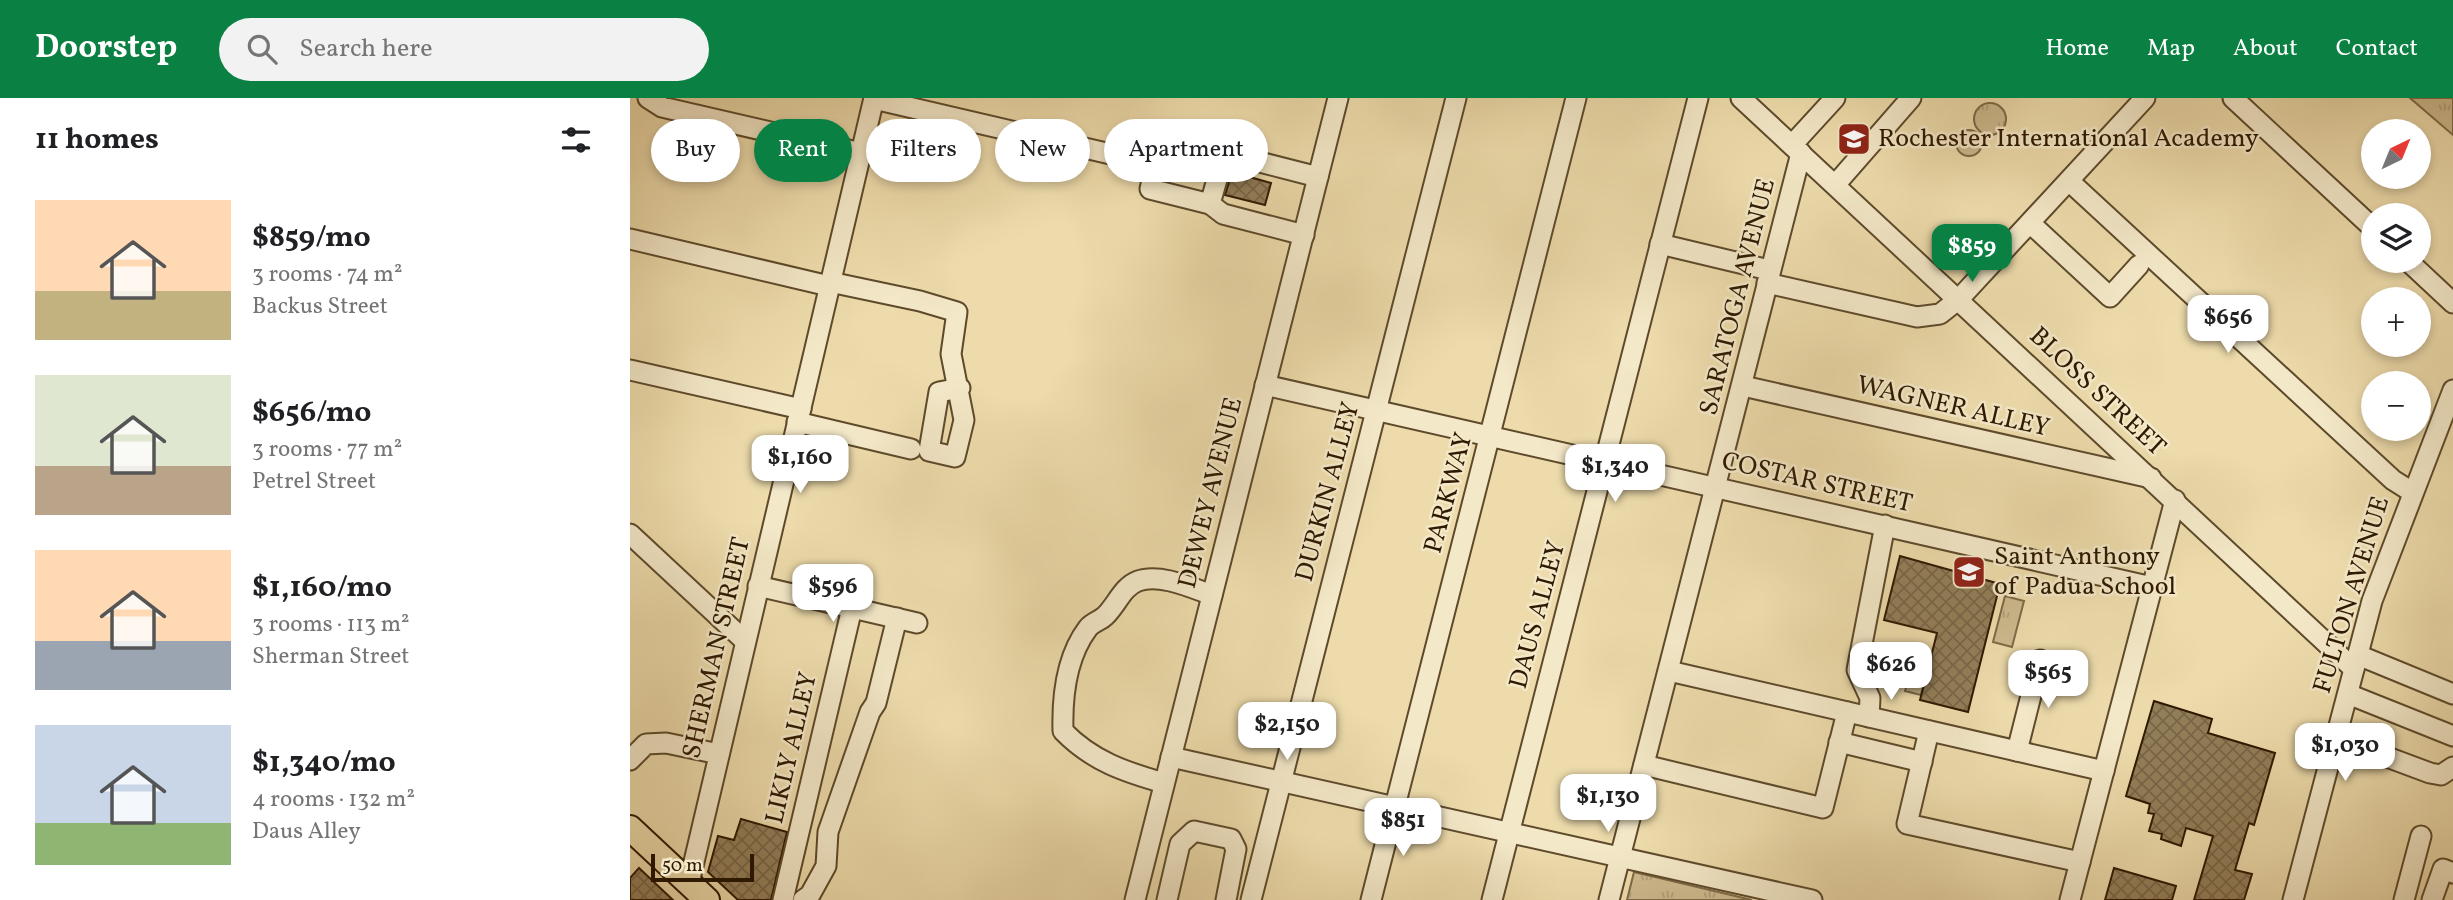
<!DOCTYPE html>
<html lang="en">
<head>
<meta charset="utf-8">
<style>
  body { margin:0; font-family:Vollkorn,serif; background:#f2f2f2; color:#202124; height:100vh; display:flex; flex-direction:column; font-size:26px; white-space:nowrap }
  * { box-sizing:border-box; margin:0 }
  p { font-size:23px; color:#757577 }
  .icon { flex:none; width:38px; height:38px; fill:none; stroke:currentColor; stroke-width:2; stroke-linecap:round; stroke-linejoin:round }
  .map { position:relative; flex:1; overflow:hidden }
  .drawer { display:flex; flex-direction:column; background:#fff; width:630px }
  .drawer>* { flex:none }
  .hud { position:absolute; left:21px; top:21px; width:665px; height:63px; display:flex; gap:14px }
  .needle { width:46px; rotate:43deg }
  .fabs { position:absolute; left:1731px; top:21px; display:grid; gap:14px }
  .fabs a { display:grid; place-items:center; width:70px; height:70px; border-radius:50%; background:#fff; box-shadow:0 4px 10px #0003; font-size:35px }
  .scale { position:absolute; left:21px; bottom:18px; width:103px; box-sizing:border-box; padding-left:7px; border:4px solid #2f1900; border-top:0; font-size:19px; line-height:24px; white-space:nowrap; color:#2f1900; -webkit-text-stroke:5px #f3e8c8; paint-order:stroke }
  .price { position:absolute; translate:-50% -60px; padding:0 16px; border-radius:14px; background:#fff; color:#222; font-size:23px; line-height:46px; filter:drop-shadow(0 2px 4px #0008) }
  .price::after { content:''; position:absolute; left:50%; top:42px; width:21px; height:16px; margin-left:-10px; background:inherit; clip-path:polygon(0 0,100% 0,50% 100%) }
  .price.active { background:#0b8043; color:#fff }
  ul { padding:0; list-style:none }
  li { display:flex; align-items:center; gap:21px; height:175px; padding:0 35px }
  li span { display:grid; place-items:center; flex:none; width:196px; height:140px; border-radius:0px; color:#555 }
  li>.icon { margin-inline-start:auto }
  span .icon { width:84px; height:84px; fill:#fffc; stroke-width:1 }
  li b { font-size:30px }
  h2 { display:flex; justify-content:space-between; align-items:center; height:84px; padding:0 35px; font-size:30px }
  .chip { padding:0 24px; border-radius:32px; background:#fff; box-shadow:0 4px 10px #0003; font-size:24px; line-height:63px }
  .chip.active { background:#0b8043; color:#fff }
  header { display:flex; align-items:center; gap:42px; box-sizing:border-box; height:98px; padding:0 35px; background:#0b8043; color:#fff }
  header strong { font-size:33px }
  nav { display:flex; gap:38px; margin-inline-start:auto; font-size:24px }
  .search { width:490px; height:63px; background:#f2f2f2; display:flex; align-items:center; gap:18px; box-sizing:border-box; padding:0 24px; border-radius:38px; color:#757577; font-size:26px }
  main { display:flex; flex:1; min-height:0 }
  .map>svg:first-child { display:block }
  .grass { fill:url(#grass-tufts); stroke:#7e6a47; stroke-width:2 }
  .building { fill:url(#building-cross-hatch); stroke:#2f1900; stroke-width:2 }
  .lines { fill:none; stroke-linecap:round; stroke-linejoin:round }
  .minor-casing { stroke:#5e4a2b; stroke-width:23 }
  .major-casing { stroke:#2f1900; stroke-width:28 }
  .minor { stroke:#f3e8c8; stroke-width:19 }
  .major { stroke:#eddbab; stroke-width:24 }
  .labels { text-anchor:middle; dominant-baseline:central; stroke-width:5; stroke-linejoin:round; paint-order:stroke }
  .poi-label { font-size:26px; fill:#2f1900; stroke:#f3e8c8; text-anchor:start }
  .street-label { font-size:26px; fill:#2f1900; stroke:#f3e8c8 }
</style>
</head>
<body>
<header>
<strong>Doorstep</strong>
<div class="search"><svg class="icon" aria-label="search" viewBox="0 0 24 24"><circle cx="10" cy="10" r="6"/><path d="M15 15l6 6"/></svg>Search here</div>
<nav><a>Home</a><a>Map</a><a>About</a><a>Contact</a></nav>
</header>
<main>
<section class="drawer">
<h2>11 homes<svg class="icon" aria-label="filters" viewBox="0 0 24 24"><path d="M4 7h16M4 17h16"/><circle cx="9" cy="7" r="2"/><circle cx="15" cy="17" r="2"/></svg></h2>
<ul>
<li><span style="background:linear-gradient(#ffd9b3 65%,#c2b280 0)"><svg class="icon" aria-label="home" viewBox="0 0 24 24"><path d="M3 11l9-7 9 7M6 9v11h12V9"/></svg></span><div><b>$859/mo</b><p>3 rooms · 74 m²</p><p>Backus Street</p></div></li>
<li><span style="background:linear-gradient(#dfe7d0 65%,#b9a48a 0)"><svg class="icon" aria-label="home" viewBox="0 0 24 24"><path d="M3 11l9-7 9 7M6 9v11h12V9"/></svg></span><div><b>$656/mo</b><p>3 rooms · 77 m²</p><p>Petrel Street</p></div></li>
<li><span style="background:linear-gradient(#ffd9b3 65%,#9aa5b1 0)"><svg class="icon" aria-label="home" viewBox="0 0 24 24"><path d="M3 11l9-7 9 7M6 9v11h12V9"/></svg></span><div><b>$1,160/mo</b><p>3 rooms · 113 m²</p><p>Sherman Street</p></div></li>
<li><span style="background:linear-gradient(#c9d6e8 70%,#8fb573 0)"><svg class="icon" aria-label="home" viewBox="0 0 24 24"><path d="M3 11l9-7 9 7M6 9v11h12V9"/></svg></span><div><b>$1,340/mo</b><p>4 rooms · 132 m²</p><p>Daus Alley</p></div></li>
</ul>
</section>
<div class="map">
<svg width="1823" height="802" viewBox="0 0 1823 802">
  <defs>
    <pattern id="grass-tufts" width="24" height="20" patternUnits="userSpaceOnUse" patternTransform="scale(1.75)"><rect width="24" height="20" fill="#cdba8e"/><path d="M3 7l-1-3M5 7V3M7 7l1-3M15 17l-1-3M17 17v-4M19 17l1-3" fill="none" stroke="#b09f79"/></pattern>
    <pattern id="building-cross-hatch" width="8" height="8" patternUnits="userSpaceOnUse" patternTransform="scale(1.75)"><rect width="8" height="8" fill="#927e59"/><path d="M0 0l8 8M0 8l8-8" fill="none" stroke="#786647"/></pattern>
  </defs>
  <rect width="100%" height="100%" fill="#eddbab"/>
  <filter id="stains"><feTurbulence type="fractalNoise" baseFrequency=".00286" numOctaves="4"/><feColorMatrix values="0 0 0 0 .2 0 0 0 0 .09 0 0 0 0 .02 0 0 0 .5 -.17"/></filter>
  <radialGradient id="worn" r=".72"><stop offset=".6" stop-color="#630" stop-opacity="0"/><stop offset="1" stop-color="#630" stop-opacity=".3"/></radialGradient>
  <g class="grass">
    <path d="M1780,0H1823V37Z"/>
    <circle cx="1360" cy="21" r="16"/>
    <circle cx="1339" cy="45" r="13"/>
    <path d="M1375,498L1394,503L1382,549L1363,544Z"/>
    <path d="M1286,554L1301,558L1291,597L1275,593Z"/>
    <path d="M1004,774L1122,802H997Z"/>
  </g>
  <g class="building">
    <path d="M602,74L641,85L635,107L595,97Z"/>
    <path d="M1270,458L1370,486L1338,614L1290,602L1307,535L1254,522Z"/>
    <path d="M1524,603L1582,621L1578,635L1645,655L1624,727L1619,725L1605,772L1622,776L1614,802H1564L1583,738L1556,730L1551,748L1531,741L1532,736L1519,733L1524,716L1518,715L1520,706L1496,698Z"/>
    <path d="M111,721L157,734L141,802H108L78,774L88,738L104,742Z"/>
    <path d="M9,770L43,802H0V780Z"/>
    <path d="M1484,770L1546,788L1542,802H1475Z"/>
  </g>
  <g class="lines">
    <defs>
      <g id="minor">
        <path d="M18,0L32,9L231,55"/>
        <path d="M1111,0L1724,571"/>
        <path d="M1603,0L1743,130"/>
        <path d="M244,1L502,61"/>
        <path d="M1162,47L1205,0"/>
        <path d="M1439,83L1763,382L1782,394"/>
        <path d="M1205,87L1281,0"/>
        <path d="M580,106L592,64"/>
        <path d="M1400,125L1480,199L1509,167"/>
        <path d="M674,137L593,116L580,106L520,91L530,48L592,64L602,57L688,79"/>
        <path d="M0,141L199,188"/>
        <path d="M1030,146L1139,172"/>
        <path d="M1778,163L1823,205"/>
        <path d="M200,184L290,203L327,214L321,256L334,322L325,359L299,353L309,294L330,290"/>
        <path d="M1137,185L1287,219L1310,216L1329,201L1515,0"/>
        <path d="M0,272L171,311"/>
        <path d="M635,287L1522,489"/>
        <path d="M1113,288L1521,380"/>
        <path d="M167,324L281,351"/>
        <path d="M0,436L115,543"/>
        <path d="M128,488L287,525"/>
        <path d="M1728,557L1823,596"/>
        <path d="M1039,573L1474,673"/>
        <path d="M1718,596L1823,638"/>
        <path d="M1239,619L1240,600L1227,572L1255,427"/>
        <path d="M1299,633L1277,726L1450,764"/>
        <path d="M1706,640L1800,675L1811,677L1823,669"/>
        <path d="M1209,644L1292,664"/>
        <path d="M1387,653L1410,562"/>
        <path d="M541,659L1182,802"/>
        <path d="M0,662L16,646L36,645L89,656"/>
        <path d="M1014,667L1193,710L1217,614"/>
        <path d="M534,685C495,674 462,663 433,633C432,599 436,559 458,530C463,524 470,523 475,518C487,507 492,489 508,483C530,475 562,490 582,497"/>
        <path d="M59,785L244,0"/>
        <path d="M153,802L222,510"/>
        <path d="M173,802L180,797L196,768L198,734L240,614L246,605L267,520"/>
        <path d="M505,802L708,0"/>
        <path d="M537,802L550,746L564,733L601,741L606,751L596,802"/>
        <path d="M621,802L826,0"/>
        <path d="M741,802L946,0"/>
        <path d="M862,802L1068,0"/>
        <path d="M979,802L1171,55"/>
        <path d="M1440,802L1545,402"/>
        <path d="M1663,802L1742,503L1823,292"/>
        <path d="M1774,802L1791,738"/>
        <path d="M1802,802L1813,771L1823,775"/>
      </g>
      <path id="major" d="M0,730L77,802"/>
    </defs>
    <use href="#minor" class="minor-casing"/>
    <use href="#major" class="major-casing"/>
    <use href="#minor" class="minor"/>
    <use href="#major" class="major"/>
  </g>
  <defs>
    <symbol id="school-square" viewBox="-11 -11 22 22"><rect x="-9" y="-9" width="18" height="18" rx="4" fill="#8f2418" stroke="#f3e8c8"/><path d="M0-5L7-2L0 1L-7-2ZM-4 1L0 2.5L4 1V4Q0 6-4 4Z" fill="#fff"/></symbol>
  </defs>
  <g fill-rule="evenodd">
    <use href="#school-square" x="1205" y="22" width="38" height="38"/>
    <use href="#school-square" x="1320" y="455" width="38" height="38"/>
  </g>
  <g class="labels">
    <g class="poi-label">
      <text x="1248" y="41">Rochester International Academy</text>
      <text x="1364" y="459">Saint Anthony<tspan x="1364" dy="30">of Padua School</tspan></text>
    </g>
    <g class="street-label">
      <text transform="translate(1108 199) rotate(-76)">SARATOGA AVENUE</text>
      <text transform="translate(1467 294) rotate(43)">BLOSS STREET</text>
      <text transform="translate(1323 309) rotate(13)">WAGNER ALLEY</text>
      <text transform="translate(1187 385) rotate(13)">COSTAR STREET</text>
      <text transform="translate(698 394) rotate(-75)">DURKIN ALLEY</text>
      <text transform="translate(581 395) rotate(-76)">DEWEY AVENUE</text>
      <text transform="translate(819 395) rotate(-75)">PARKWAY</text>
      <text transform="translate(1722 497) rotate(-73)">FULTON AVENUE</text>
      <text transform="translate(908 517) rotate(-75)">DAUS ALLEY</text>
      <text transform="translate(87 550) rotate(-77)">SHERMAN STREET</text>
      <text transform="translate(162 650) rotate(-77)">LIKLY ALLEY</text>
    </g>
  </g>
  <rect width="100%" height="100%" filter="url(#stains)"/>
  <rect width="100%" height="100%" fill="url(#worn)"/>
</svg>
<div class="fabs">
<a><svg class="needle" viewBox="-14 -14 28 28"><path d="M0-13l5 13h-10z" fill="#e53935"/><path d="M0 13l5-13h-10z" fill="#757577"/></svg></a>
<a><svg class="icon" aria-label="layers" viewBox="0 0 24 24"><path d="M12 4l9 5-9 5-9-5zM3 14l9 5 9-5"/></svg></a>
<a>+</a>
<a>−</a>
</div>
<div class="scale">50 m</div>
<b class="price active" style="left:1342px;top:186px">$859</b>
<b class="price" style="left:1598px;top:257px">$656</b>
<b class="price" style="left:170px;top:397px">$1,160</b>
<b class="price" style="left:985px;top:406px">$1,340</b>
<b class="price" style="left:203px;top:526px">$596</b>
<b class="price" style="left:1261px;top:604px">$626</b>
<b class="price" style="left:1418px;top:612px">$565</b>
<b class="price" style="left:657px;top:664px">$2,150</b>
<b class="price" style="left:1715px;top:685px">$1,030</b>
<b class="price" style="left:978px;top:736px">$1,130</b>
<b class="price" style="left:773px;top:760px">$851</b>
<div class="hud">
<a class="chip">Buy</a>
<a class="chip active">Rent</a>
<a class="chip">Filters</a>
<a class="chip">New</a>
<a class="chip">Apartment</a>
</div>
</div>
</main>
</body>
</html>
